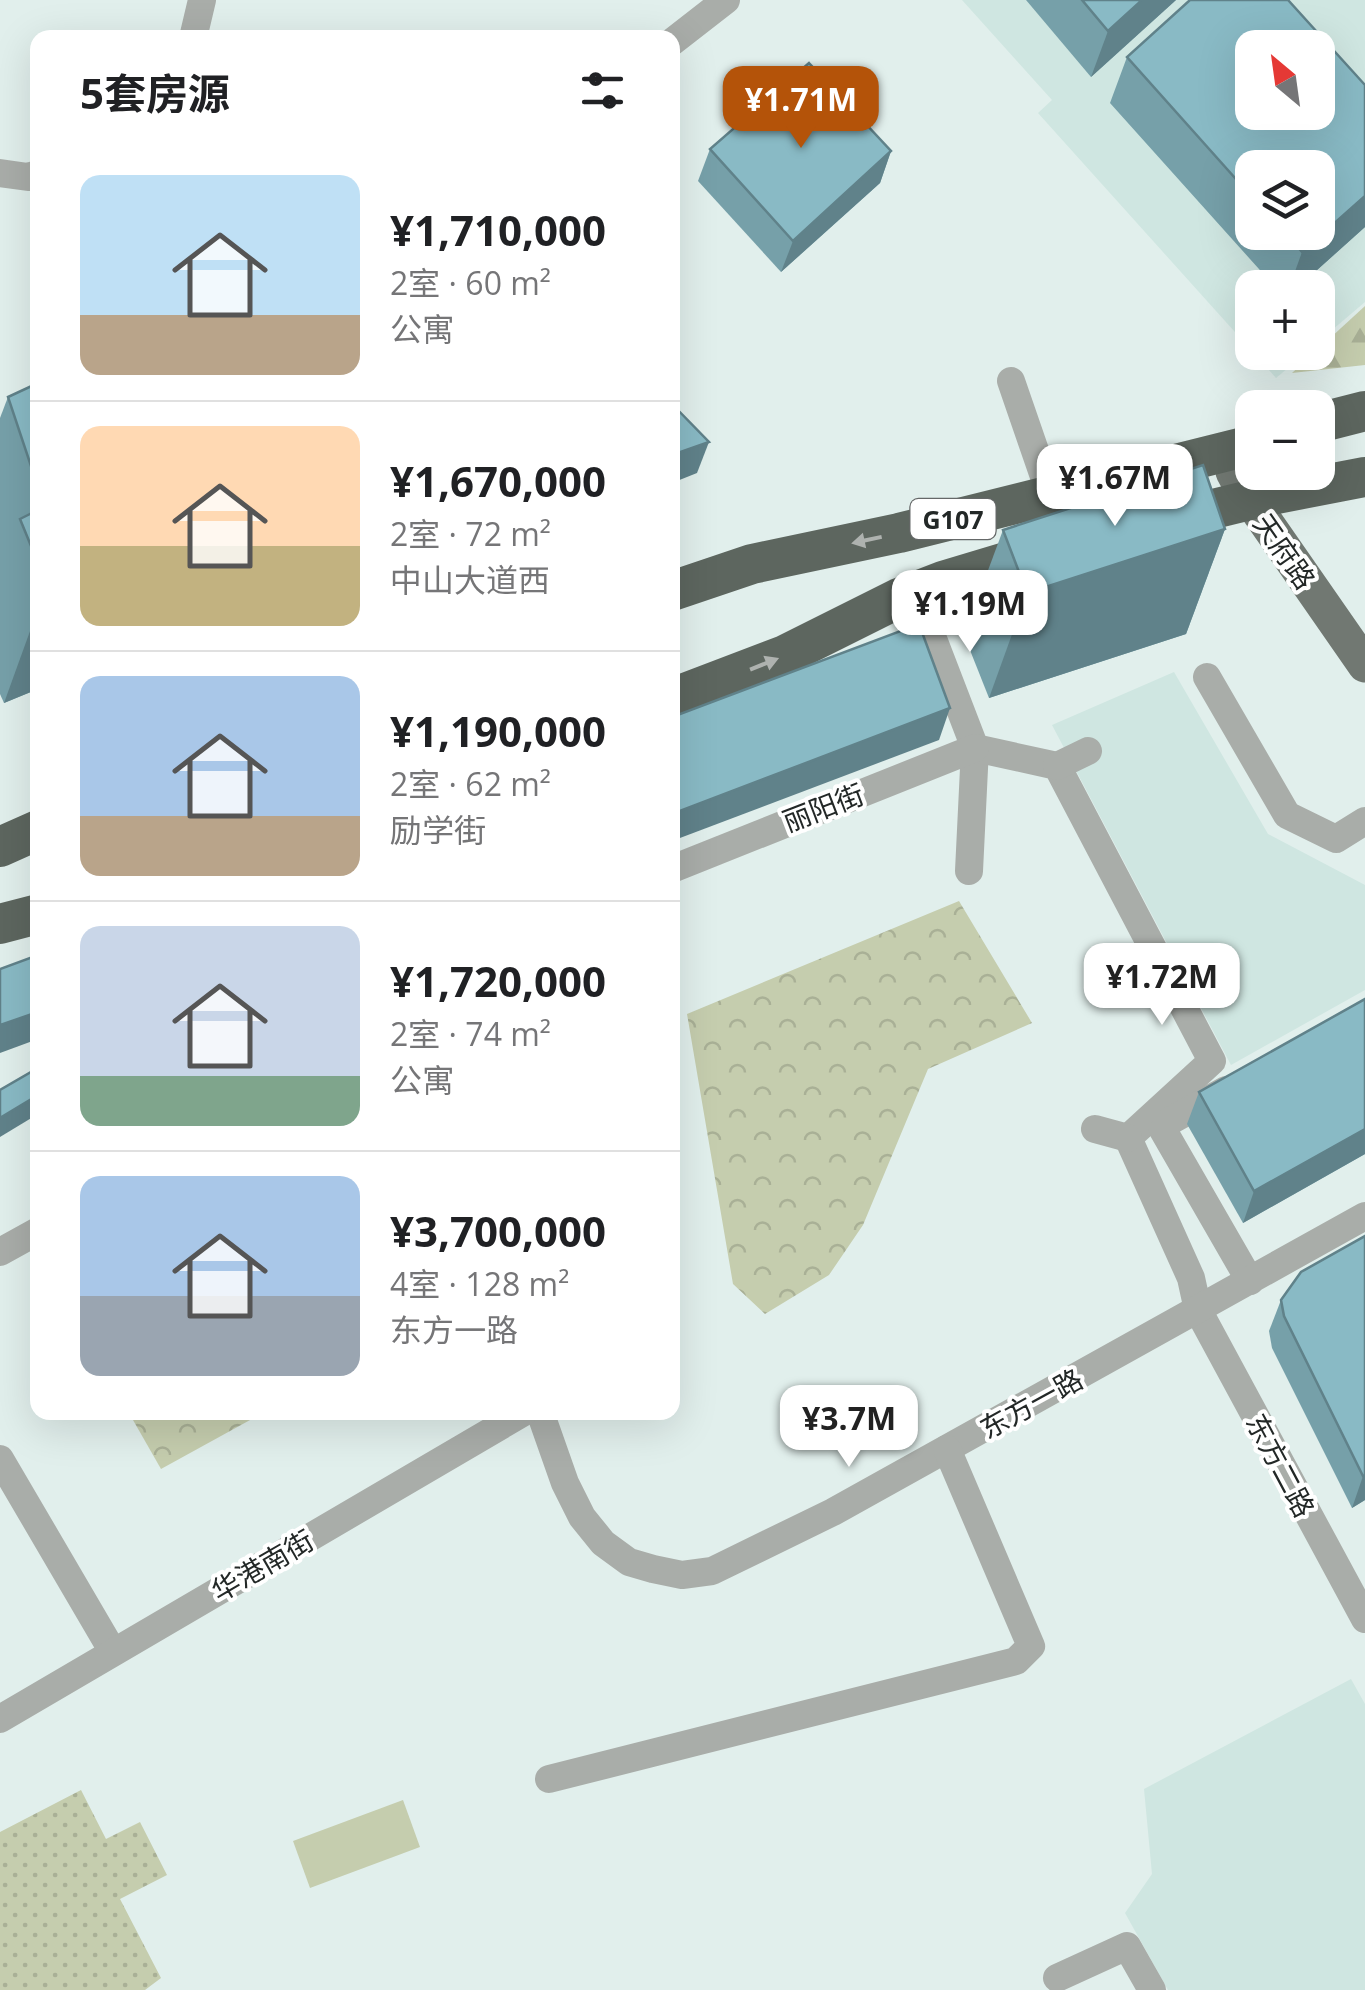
<!DOCTYPE html>
<html lang="zh">
<head>
<meta charset="utf-8">
<style>
  body { margin:0; font-family:"Open Sans","Noto Sans SC",sans-serif; background:#f2f2f2; color:#202124; height:100vh; display:flex; flex-direction:column; font-size:38px; white-space:nowrap }
  * { box-sizing:border-box; margin:0 }
  p { font-size:32px; color:#757577 }
  .icon { flex:none; width:55px; height:55px; fill:none; stroke:currentColor; stroke-width:2; stroke-linecap:round; stroke-linejoin:round }
  .map { position:relative; flex:1; overflow:hidden }
  .drawer { position:absolute; left:30px; top:30px; width:650px; height:1390px; display:flex; flex-direction:column; background:#fff; border-radius:20px; box-shadow:0 10px 40px #0002 }
  .drawer>* { flex:none }
  .needle { width:65px; rotate:331deg }
  .tools { position:absolute; left:1235px; top:30px; display:grid; gap:20px }
  .tools a { display:grid; place-items:center; width:100px; height:100px; border-radius:20px; background:#fff; box-shadow:0 10px 40px #0002; font-size:50px }
  .price { position:absolute; translate:-50% -85px; padding:0 22px; border-radius:20px; background:#fff; color:#222; font-size:32px; line-height:65px; filter:drop-shadow(0 2px 5px #0008) }
  .price::after { content:''; position:absolute; left:50%; top:60px; width:30px; height:22px; margin-left:-15px; background:inherit; clip-path:polygon(0 0,100% 0,50% 100%) }
  .price.on { background:#b45309; color:#fff }
  ul { padding:0; list-style:none }
  li { display:flex; align-items:center; gap:30px; height:250px; padding:0 50px }
  li+li { border-top:2px solid #e0e0e0 }
  li span { display:grid; place-items:center; flex:none; width:280px; height:200px; border-radius:20px; color:#555 }
  li>.icon { margin-inline-start:auto }
  span .icon { width:120px; height:120px; fill:#fffc; stroke-width:1 }
  li b { font-size:42px }
  h2 { display:flex; justify-content:space-between; align-items:center; height:120px; padding:0 50px; font-size:42px }
  .map>svg:first-child { display:block }
  .built { fill:#cfe6e1; fill-rule:evenodd }
  .grass { fill:url(#grass-dots) }
  .forest { fill:url(#forest-firs) }
  .park { fill:url(#park-crowns) }
  .garden { fill:#c5cdae }
  .lines { fill:none; stroke-linecap:round; stroke-linejoin:round }
  .minor { stroke:#a9ada9; stroke-width:28 }
  .major { stroke:#717872; stroke-width:35 }
  .highway { stroke:#5d665f; stroke-width:40 }
  .wall { fill:#76a0a9; fill-rule:evenodd }
  .shaded-wall { fill:#60828a }
  .building { fill:#89bac5; stroke:#60828a; stroke-width:2.5; fill-rule:evenodd }
  .oneway { fill:#aeb2af }
  .labels { text-anchor:middle; dominant-baseline:central; stroke-width:8; stroke-linejoin:round; paint-order:stroke }
  .shield { fill:#fff; stroke:#656868; stroke-width:2.5 }
  .shield-label { font-size:25px; font-weight:bold; fill:#232827 }
  .street-label { font-size:28px; fill:#232827; stroke:#fff }
</style>
</head>
<body>
<div class="map">
<svg width="1365" height="1990" viewBox="0 0 1365 1990">
  <defs>
    <pattern id="grass-dots" width="8" height="8" patternUnits="userSpaceOnUse" patternTransform="scale(2.5)"><rect width="8" height="8" fill="#c5cdae"/><path d="M2 2h.1M6 6h.1" fill="none" stroke="#a9b096" stroke-width="1.8" stroke-linecap="round"/></pattern>
    <pattern id="forest-firs" width="22" height="20" patternUnits="userSpaceOnUse" patternTransform="scale(2.5)"><rect width="22" height="20" fill="#c5cdae"/><path d="M5 1l3.5 6h-7zM16 11l3.5 6h-7z" fill="#a9b096"/></pattern>
    <pattern id="park-crowns" width="20" height="18" patternUnits="userSpaceOnUse" patternTransform="scale(2.5)"><rect width="20" height="18" fill="#c5cdae"/><path d="M2 6a3 3 0 1 1 6 0M12 15a3 3 0 1 1 6 0" fill="none" stroke="#a9b096"/></pattern>
  </defs>
  <rect width="100%" height="100%" fill="#e1efec"/>
  <g class="built">
    <path d="M962,0H1238L1252,48V112H1318L1365,138V302L1318,342V288H1252V351L1038,113L1052,100ZM1252,168H1318V232H1252Z"/>
    <path d="M1280,0H1365V85Z"/>
    <path d="M1254,353H1306L1276,378Z"/>
    <path d="M1174,672L1268,834L1365,885V990L1231,1065L1052,725Z"/>
    <path d="M1351,1679L1365,1704V1990H1168L1125,1913L1152,1874L1144,1789Z"/>
  </g>
  <path class="grass" d="M81,1790L106,1839L140,1822L167,1875L120,1899L161,1978L145,1990H0V1832Z"/>
  <path class="forest" d="M1365,306V365L1292,373Z"/>
  <g class="park">
    <path d="M959,901L1032,1023L928,1069L863,1225L829,1275L765,1314L733,1284L687,1014Z"/>
    <path d="M129,1413H263L161,1469Z"/>
  </g>
  <path class="garden" d="M403,1800L420,1847L310,1888L293,1841Z"/>
  <g class="lines">
    <g class="minor">
      <path d="M193,38L202,0"/>
      <path d="M672,42L726,0"/>
      <path d="M0,173L28,177L38,174"/>
      <path d="M1011,381L1050,494"/>
      <path d="M915,592L975,748L969,871"/>
      <path d="M1207,677L1287,815L1336,839L1365,821"/>
      <path d="M975,748L1057,766L1212,1061L1128,1138L1191,1278L1198,1310L1365,1619"/>
      <path d="M1057,766L1088,751"/>
      <path d="M672,869L975,748"/>
      <path d="M1226,1090L1170,1121L1163,1130L1250,1281"/>
      <path d="M1095,1129L1128,1138"/>
      <path d="M0,1252L38,1231"/>
      <path d="M540,1412L565,1483L582,1517L603,1543L629,1562L653,1569L682,1575L712,1571L833,1512L1365,1216"/>
      <path d="M0,1459L113,1652"/>
      <path d="M0,1719L524,1412"/>
      <path d="M549,1779L1016,1661L1031,1646L947,1449"/>
      <path d="M1057,1978L1127,1946L1152,1990"/>
    </g>
    <path class="major" d="M1234,451L1233,472L1240,485L1365,665"/>
    <g class="highway">
      <path d="M1318,423L1365,411"/>
      <path d="M1164,521L1271,495L1365,477"/>
      <path d="M672,591L752,564L899,533L1252,445"/>
      <path d="M672,698L785,655L899,598L943,581L1039,552"/>
      <path d="M0,847L38,830"/>
      <path d="M0,924L38,914"/>
    </g>
  </g>
  <g class="wall">
    <path d="M1026,0H1176L1091,77Z"/>
    <path d="M1127,57L1365,227L1297,288H1276L1110,103ZM1252,168L1318,232H1252Z"/>
    <path d="M710,149L891,151L880,183L781,272L698,181Z"/>
    <path d="M38,383V689L4,703L0,694V418L8,397Z"/>
    <path d="M1225,529L1186,634L989,698L964,635L1003,530Z"/>
    <path d="M1365,999V1154L1243,1223L1187,1124L1199,1092Z"/>
    <path d="M1365,1236V1500L1352,1508L1272,1348L1269,1331L1281,1300Z"/>
  </g>
  <g class="shaded-wall">
    <path d="M1142,0H1176L1091,77L1108,31Z"/>
    <path d="M891,151L880,183L781,272L793,241Z"/>
    <path d="M1365,196V227L1297,288H1289L1302,252Z"/>
    <path d="M709,442L697,473L672,483V455Z"/>
    <path d="M1225,529L1186,634L989,698L1027,593Z"/>
    <path d="M38,609V689L4,703Z"/>
    <path d="M950,708L939,740L672,841V814Z"/>
    <path d="M38,1012V1039L0,1053V1025Z"/>
    <path d="M38,1095V1114L0,1137V1118Z"/>
    <path d="M1365,1129V1154L1243,1223L1254,1191Z"/>
    <path d="M1365,1475V1500L1352,1508L1363,1476Z"/>
  </g>
  <g class="building">
    <path d="M1082,0H1142L1108,31Z"/>
    <path d="M1190,0H1288L1365,85V196L1302,252L1285,232H1318V168H1252V197L1127,57ZM1252,48H1318V112H1252Z"/>
    <path d="M809,63L891,151L793,241L710,149Z"/>
    <path d="M38,383V487L8,397Z"/>
    <path d="M672,404L709,442L672,455Z"/>
    <path d="M1203,465L1225,529L1027,593L1003,530Z"/>
    <path d="M38,510V563L20,519Z"/>
    <path d="M919,624L950,708L672,814V717Z"/>
    <path d="M38,955V1012L0,1025V969Z"/>
    <path d="M1365,999V1129L1254,1191L1199,1092Z"/>
    <path d="M38,1068V1095L0,1118V1090Z"/>
    <path d="M1365,1236V1475L1363,1476L1284,1316L1281,1300L1301,1272Z"/>
  </g>
  <defs><path id="oneway-solid" d="M-6-.8H1V-3.2L6.5 0L1 3.2V.8H-6Z" transform="scale(2.5)"/></defs>
  <g class="oneway">
    <use href="#oneway-solid" transform="translate(867 540) rotate(168)"/>
    <use href="#oneway-solid" transform="translate(764 664) rotate(-22)"/>
  </g>
  <g class="labels">
    <rect class="shield" x="910.5" y="499" width="85" height="40" rx="8"/>
    <g class="shield-label">
      <text x="953" y="519">G107</text>
    </g>
    <g class="street-label">
      <text transform="translate(1285 551) rotate(55)">天府路</text>
      <text transform="translate(823 807) rotate(-21)">丽阳街</text>
      <text transform="translate(1031 1403) rotate(-29)">东方一路</text>
      <text transform="translate(1281 1465) rotate(62)">东方二路</text>
      <text transform="translate(262 1565) rotate(-30)">华港南街</text>
    </g>
  </g>
</svg>
<div class="tools">
<a><svg class="needle" viewBox="-14 -14 28 28"><path d="M0-13l5 13h-10z" fill="#e53935"/><path d="M0 13l5-13h-10z" fill="#757577"/></svg></a>
<a><svg class="icon" aria-label="layers" viewBox="0 0 24 24"><path d="M12 4l9 5-9 5-9-5zM3 14l9 5 9-5"/></svg></a>
<a>+</a>
<a>−</a>
</div>
<b class="price on" style="left:801px;top:151px">¥1.71M</b>
<b class="price" style="left:1115px;top:529px">¥1.67M</b>
<b class="price" style="left:970px;top:655px">¥1.19M</b>
<b class="price" style="left:1162px;top:1028px">¥1.72M</b>
<b class="price" style="left:849px;top:1470px">¥3.7M</b>
<section class="drawer">
<h2>5套房源<svg class="icon" aria-label="filters" viewBox="0 0 24 24"><path d="M4 7h16M4 17h16"/><circle cx="9" cy="7" r="2"/><circle cx="15" cy="17" r="2"/></svg></h2>
<ul>
<li><span style="background:linear-gradient(#bfe0f5 70%,#b9a48a 0)"><svg class="icon" aria-label="home" viewBox="0 0 24 24"><path d="M3 11l9-7 9 7M6 9v11h12V9"/></svg></span><div><b>¥1,710,000</b><p>2室 · 60 m²</p><p>公寓</p></div></li>
<li><span style="background:linear-gradient(#ffd9b3 60%,#c2b280 0)"><svg class="icon" aria-label="home" viewBox="0 0 24 24"><path d="M3 11l9-7 9 7M6 9v11h12V9"/></svg></span><div><b>¥1,670,000</b><p>2室 · 72 m²</p><p>中山大道西</p></div></li>
<li><span style="background:linear-gradient(#a9c7e8 70%,#b9a48a 0)"><svg class="icon" aria-label="home" viewBox="0 0 24 24"><path d="M3 11l9-7 9 7M6 9v11h12V9"/></svg></span><div><b>¥1,190,000</b><p>2室 · 62 m²</p><p>励学街</p></div></li>
<li><span style="background:linear-gradient(#c9d6e8 75%,#7fa58c 0)"><svg class="icon" aria-label="home" viewBox="0 0 24 24"><path d="M3 11l9-7 9 7M6 9v11h12V9"/></svg></span><div><b>¥1,720,000</b><p>2室 · 74 m²</p><p>公寓</p></div></li>
<li><span style="background:linear-gradient(#a9c7e8 60%,#9aa5b1 0)"><svg class="icon" aria-label="home" viewBox="0 0 24 24"><path d="M3 11l9-7 9 7M6 9v11h12V9"/></svg></span><div><b>¥3,700,000</b><p>4室 · 128 m²</p><p>东方一路</p></div></li>
</ul>
</section>
</div>
</body>
</html>
